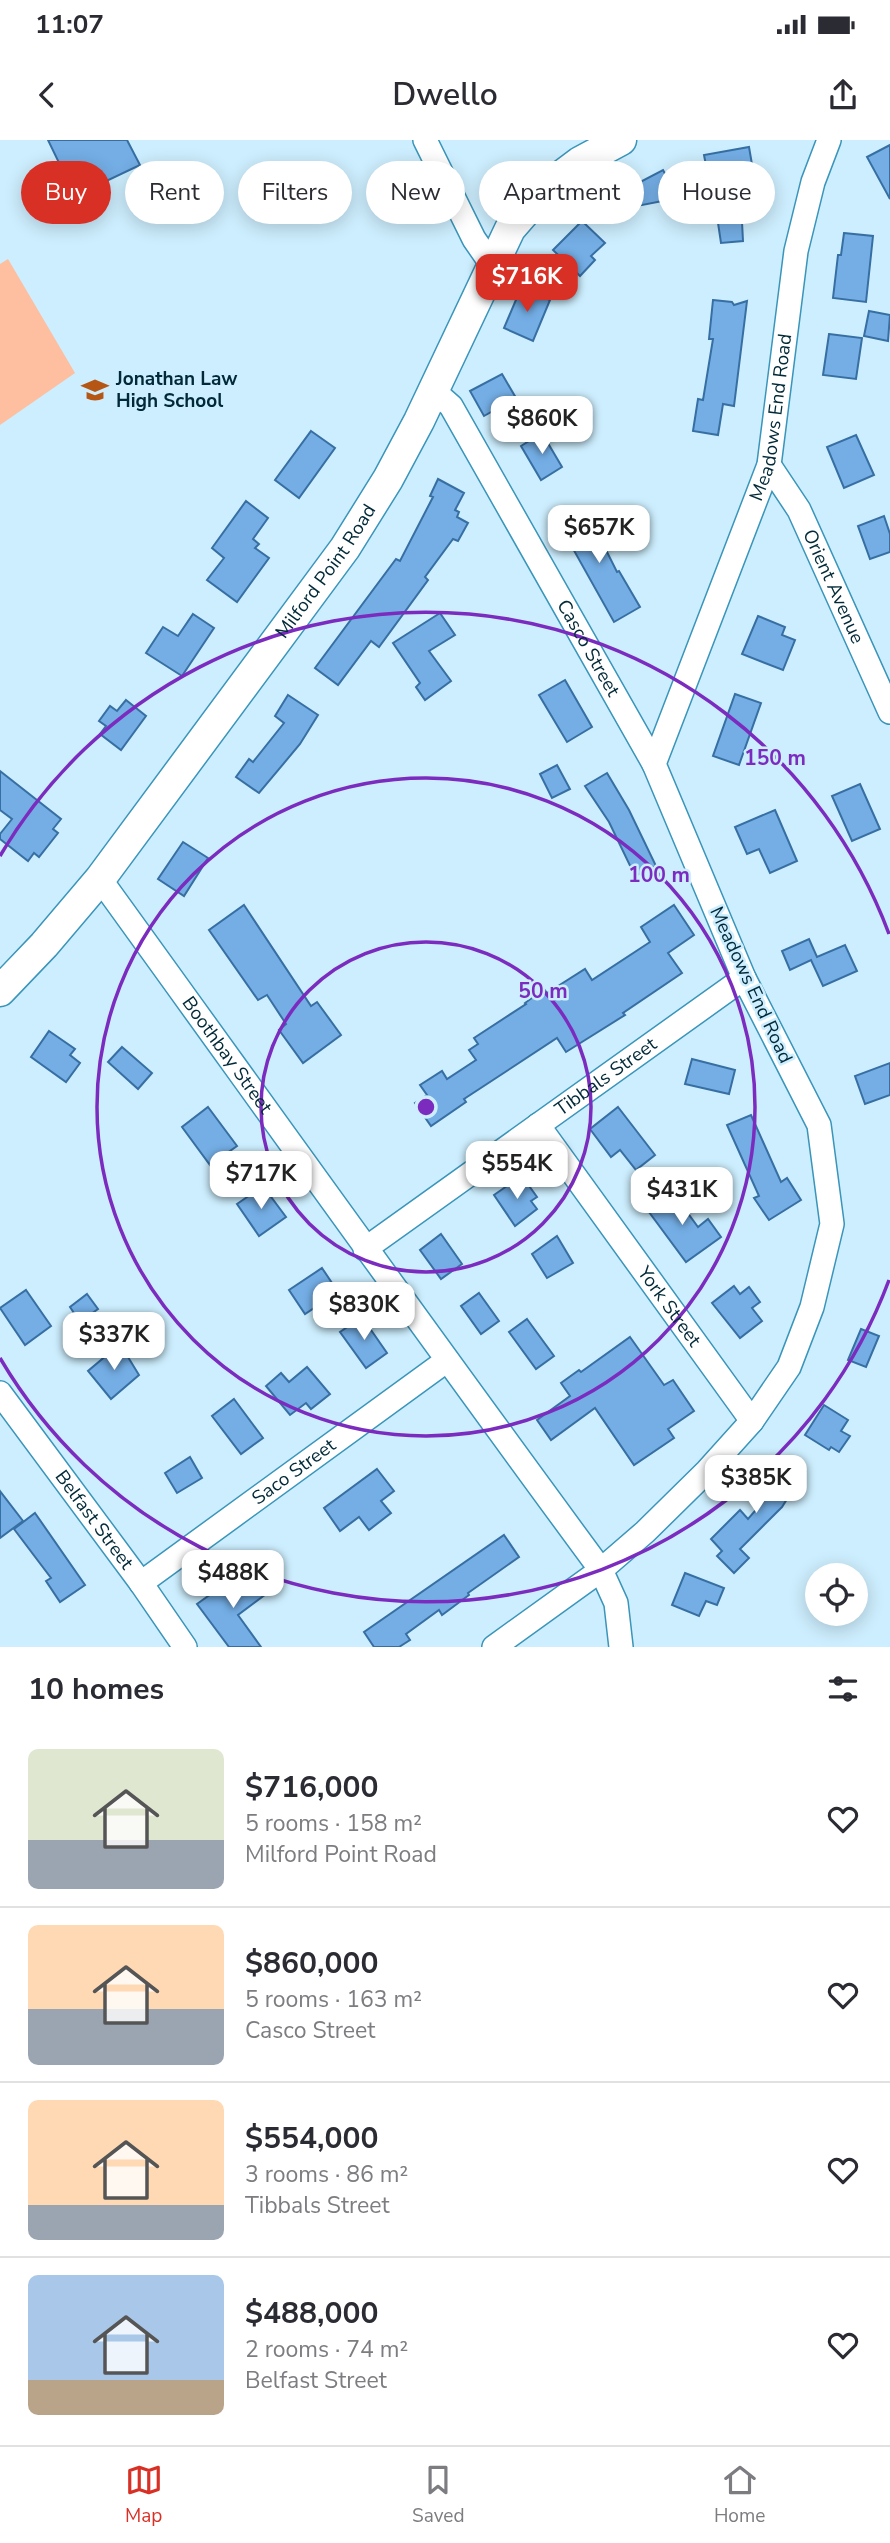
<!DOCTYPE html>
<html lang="en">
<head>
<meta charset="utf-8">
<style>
  body { margin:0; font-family:"Nunito Sans",sans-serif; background:#f2f2f3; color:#2b2b33; height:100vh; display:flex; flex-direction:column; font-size:26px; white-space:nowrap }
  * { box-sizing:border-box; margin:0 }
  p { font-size:23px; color:#7c7c81 }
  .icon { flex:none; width:38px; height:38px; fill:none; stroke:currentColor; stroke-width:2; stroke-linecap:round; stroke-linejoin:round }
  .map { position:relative; height:1507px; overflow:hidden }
  .drawer { display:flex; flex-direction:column; background:#fff; flex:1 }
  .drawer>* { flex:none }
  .top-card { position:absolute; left:21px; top:21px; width:849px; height:63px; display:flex; gap:14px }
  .buttons { position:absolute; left:805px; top:1423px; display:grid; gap:14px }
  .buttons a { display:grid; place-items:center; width:63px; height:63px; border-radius:50%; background:#fff; box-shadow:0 4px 18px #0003; font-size:35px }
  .price { position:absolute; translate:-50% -60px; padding:0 16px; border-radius:14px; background:#fff; color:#222; font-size:23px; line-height:46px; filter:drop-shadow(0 2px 4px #0008) }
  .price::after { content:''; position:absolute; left:50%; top:42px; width:21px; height:16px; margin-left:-10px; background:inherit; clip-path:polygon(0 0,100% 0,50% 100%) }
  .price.active { background:#d93025; color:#fff }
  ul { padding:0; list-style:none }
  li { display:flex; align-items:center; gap:21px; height:175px; padding:0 28px }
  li+li { border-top:2px solid #e1e1e2 }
  li span { display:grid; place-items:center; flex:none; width:196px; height:140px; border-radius:10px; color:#555 }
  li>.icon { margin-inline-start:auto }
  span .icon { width:84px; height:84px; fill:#fffc; stroke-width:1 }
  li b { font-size:30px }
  h2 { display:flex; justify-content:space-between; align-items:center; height:84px; padding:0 28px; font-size:30px }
  .chip { padding:0 24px; border-radius:32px; background:#fff; box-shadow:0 4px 18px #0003; font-size:24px; line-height:63px }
  .chip.active { background:#d93025; color:#fff }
  .status { display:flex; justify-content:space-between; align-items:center; height:49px; padding:0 35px; background:#fff; direction:ltr }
  .status svg { height:19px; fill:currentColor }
  header { display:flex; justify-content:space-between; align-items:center; height:91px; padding:0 28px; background:#fff; font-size:32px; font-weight:600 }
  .dock { display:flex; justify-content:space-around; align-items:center; height:98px; border-top:2px solid #e1e1e2; background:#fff; font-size:19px; color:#7c7c81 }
  .dock a { display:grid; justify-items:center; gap:4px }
  .dock .active { color:#d93025 }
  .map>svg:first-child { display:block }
  .pitch { fill:#fdbf9f }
  .building { fill:#74aee5; stroke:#376fa3; stroke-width:2 }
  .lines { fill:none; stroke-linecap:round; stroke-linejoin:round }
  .minor-casing { stroke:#3a95ba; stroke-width:26 }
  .major-casing { stroke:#3a95ba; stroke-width:33 }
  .minor { stroke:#fff; stroke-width:23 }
  .major { stroke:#fff; stroke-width:30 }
  .ring { fill:none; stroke:#7b2cbf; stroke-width:3.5 }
  .labels { text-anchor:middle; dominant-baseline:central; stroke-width:5; stroke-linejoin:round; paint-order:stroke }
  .poi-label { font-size:19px; font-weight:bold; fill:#012937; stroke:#cdeefe; text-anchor:start }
  .street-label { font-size:19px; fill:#012937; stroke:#cdeefe }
  .centre { fill:#7b2cbf; stroke:#cdeefe; stroke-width:3.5 }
  .ring-label { font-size:21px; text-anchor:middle; font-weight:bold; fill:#7b2cbf; stroke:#cdeefe; stroke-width:5; stroke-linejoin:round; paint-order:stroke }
</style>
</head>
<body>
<div class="status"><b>11:07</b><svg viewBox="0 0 49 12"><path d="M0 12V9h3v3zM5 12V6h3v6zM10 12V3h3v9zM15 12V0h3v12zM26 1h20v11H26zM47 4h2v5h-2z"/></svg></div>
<header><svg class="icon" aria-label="back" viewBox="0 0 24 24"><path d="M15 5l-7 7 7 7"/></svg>Dwello<svg class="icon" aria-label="share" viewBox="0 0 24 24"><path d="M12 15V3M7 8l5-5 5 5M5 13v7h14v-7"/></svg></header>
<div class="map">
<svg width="890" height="1507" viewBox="0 0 890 1507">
  <rect width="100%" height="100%" fill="#cdeefe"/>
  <path class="pitch" d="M8,119L75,233L0,285V124Z"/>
  <g class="building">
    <path d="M48,0H127L140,25L75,56Z"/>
    <path d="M890,5V59L867,17Z"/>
    <path d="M749,7L754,36L728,41L729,47L711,51L704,15Z"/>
    <path d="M663,30L678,58L632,67L623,51Z"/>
    <path d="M582,81L605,103L591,116L595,120L580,136L553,110Z"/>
    <path d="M742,82L743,101L721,103L718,83Z"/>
    <path d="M844,93L873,96L866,162L833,158L838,115H841Z"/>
    <path d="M521,148L550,160L533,201L504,188Z"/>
    <path d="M713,160L732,162L734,165L747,161L734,266L723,264L718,295L693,291L698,259L703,260L713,199H709Z"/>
    <path d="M869,171L890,175L888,201L864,196Z"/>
    <path d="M829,194L862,198L856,239L823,235Z"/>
    <path d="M502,234L516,258L484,276L470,251Z"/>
    <path d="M311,291L335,308L299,358L275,340Z"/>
    <path d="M542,293L562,327L541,340L521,306Z"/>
    <path d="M856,295L874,335L844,348L827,307Z"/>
    <path d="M438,339L464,353L455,370L459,372L457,377L468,383L458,401L453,399L425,437L428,440L379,507L371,501L338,545L315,528L396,419L400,421L433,357L430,356Z"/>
    <path d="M246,361L268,378L253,399L259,404L255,408L269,418L237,462L207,440L224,418L212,408Z"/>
    <path d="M585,368L617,432L619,431L640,467L614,482L558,382Z"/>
    <path d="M884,376L890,394V412L870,419L858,386Z"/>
    <path d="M440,473L455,495L429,511L451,541L425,560L416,547L420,543L393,503Z"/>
    <path d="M193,474L214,488L182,536L146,513L163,487L178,496Z"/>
    <path d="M758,476L785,487L782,495L795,500L783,530L742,514Z"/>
    <path d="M565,540L592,587L567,602L539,555Z"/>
    <path d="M735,554L761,563L739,625L713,616Z"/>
    <path d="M288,555L318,575L300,604L259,653L236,637L249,619L253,622L284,583L275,576Z"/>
    <path d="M126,560L146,576L121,610L100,594L106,586L99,581L110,566L117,571Z"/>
    <path d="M557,625L570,649L552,658L540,634Z"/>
    <path d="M0,631L61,679L53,689L58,693L39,717L34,713L28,721L0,699V694L12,679L0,670Z"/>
    <path d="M607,633L629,670L656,726L635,736L609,682L585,646Z"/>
    <path d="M860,644L880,689L852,701L832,656Z"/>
    <path d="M775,670L797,721L770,733L759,709L747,714L735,687Z"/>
    <path d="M183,702L208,718L184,756L158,739Z"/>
    <path d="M244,765L311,866L317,862L341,895L303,923L279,890L286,884L267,855L258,860L209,790Z"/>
    <path d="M674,765L694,795L668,813L682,833L623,873L625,875L566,912L557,898L464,959L466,962L431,986L415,963L427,955L420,945L442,931L447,939L476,920L469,910L478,904L474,898L526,864L525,863L544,849L547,853L585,829L592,840L650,802L641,787Z"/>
    <path d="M809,799L817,817L845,805L857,831L823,846L811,820L790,830L782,811Z"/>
    <path d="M49,891L75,909L70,915L80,923L66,942L31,917Z"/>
    <path d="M122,907L152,933L138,949L108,922Z"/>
    <path d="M692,919L735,930L729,954L685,944Z"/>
    <path d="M890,923V955L865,964L855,936Z"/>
    <path d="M208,967L237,1006L210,1025L182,987Z"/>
    <path d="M618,967L655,1015L636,1030L620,1010L611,1017L590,989Z"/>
    <path d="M751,975L781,1042L787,1038L801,1060L769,1080L754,1058L759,1056L727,985Z"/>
    <path d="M517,1039L522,1046L527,1043L537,1057L531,1061L537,1069L515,1086L494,1055Z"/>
    <path d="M263,1046L286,1077L259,1096L237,1064Z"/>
    <path d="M671,1050L698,1087L708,1079L721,1097L686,1122L646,1068Z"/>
    <path d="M441,1094L462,1124L441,1139L420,1110Z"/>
    <path d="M557,1096L573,1123L547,1138L532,1114Z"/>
    <path d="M322,1128L338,1152L305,1174L289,1150Z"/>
    <path d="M734,1146L740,1154L749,1147L760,1162L752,1168L762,1181L740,1198L712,1163Z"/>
    <path d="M26,1150L51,1186L25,1205L0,1168Z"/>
    <path d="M479,1153L499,1181L481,1194L461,1166Z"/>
    <path d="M87,1154L98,1169L80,1182L70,1167Z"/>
    <path d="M362,1177L387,1213L366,1228L340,1192Z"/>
    <path d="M527,1179L554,1216L536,1229L509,1192Z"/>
    <path d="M861,1189L879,1196L866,1227L848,1220Z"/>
    <path d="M630,1197L664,1245L673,1240L694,1271L668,1289L674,1298L634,1325L595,1268L551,1300L537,1280L570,1256L561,1243L579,1230L581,1232Z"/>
    <path d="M120,1204L139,1235L111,1259L88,1231Z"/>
    <path d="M307,1227L330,1254L311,1269L306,1263L290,1275L266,1246L281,1233L289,1242Z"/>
    <path d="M234,1259L263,1298L241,1314L212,1276Z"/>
    <path d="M824,1265L848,1280L841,1291L850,1296L839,1312L831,1307L829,1310L805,1295Z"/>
    <path d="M190,1317L202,1338L177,1353L165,1333Z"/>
    <path d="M790,1320L805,1332L784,1357L787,1359L782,1367L740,1409L749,1418L734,1433L717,1416L722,1411L711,1399L740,1370L748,1379L773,1350L759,1338L771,1323L781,1331Z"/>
    <path d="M377,1329L394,1351L381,1361L391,1373L369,1390L359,1377L340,1391L324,1368Z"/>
    <path d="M0,1351L23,1381L0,1398Z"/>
    <path d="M35,1373L85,1445L60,1462L46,1441L51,1438L14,1389Z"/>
    <path d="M504,1395L519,1417L468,1453L469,1455L442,1475L439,1470L406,1494L410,1500L399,1507H374L364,1492Z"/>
    <path d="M251,1433L266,1454L238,1475L261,1507H229L197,1464L239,1434L243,1439Z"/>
    <path d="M685,1433L724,1448L717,1465L706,1461L699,1476L672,1465Z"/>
  </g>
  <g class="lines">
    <defs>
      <g id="minor">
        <path d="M425,0L474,99L492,125"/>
        <path id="s1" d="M434,251L451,266L654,624"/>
        <path id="s2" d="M769,325L799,370L890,572"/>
        <path id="s3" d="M100,739C267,970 432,1201 601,1430L616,1463L621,1507"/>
        <path id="s4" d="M538,985L752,1281"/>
        <path id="s5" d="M365,1109L744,838"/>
        <path id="s6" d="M0,1253L141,1443L185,1507"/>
        <path id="s7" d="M141,1443L446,1221"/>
        <path id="s8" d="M494,1507L601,1430L645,1392L707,1331L752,1281L789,1227L812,1167L832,1084L819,985L744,838L654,624L769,325L796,111L813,42L829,0"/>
      </g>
      <g id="major">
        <path id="s9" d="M0,851L44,805L100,739L345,408L388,339L419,281L510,89L537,58L564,34L580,22L621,0"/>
      </g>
    </defs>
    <use href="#minor" class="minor-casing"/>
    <use href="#major" class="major-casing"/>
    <use href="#minor" class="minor"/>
    <use href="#major" class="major"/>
  </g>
  <g class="ring">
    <circle cx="426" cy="967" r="165"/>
    <circle cx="426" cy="967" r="329"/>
    <path d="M889 1140A494 494 0 0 1 0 1218M0 716A494 494 0 0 1 889 794"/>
  </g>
  <defs>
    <symbol id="school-bare" viewBox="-9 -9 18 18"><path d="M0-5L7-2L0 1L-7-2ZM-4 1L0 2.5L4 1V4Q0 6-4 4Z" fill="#b65614" stroke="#cdeefe" stroke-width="2.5" paint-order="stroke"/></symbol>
  </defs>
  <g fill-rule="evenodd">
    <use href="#school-bare" x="76" y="231" width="38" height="38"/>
  </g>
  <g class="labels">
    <g class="poi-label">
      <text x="116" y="239">Jonathan Law<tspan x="116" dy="22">High School</tspan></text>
    </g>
    <g class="street-label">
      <text stroke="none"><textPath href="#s8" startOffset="1424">Meadows End Road</textPath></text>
      <text stroke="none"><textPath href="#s9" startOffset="532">Milford Point Road</textPath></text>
      <text stroke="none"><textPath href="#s2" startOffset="138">Orient Avenue</textPath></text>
      <text stroke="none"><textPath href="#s1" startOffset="301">Casco Street</textPath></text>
      <text transform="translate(751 845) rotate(65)">Meadows End Road</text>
      <text stroke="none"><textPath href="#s3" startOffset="217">Boothbay Street</textPath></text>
      <text stroke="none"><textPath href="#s5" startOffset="296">Tibbals Street</textPath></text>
      <text stroke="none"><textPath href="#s4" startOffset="224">York Street</textPath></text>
      <text stroke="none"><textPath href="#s7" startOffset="189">Saco Street</textPath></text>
      <text stroke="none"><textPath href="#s6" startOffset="158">Belfast Street</textPath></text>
    </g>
  </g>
  <circle cx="426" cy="967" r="10" class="centre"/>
  <g class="ring-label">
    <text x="775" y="625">150 m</text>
    <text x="659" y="742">100 m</text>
    <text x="543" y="858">50 m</text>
  </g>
</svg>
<div class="buttons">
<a><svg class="icon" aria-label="locate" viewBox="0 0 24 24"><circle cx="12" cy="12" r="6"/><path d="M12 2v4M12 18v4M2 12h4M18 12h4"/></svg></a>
</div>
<b class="price active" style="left:527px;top:174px">$716K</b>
<b class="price" style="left:542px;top:316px">$860K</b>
<b class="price" style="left:599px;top:425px">$657K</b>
<b class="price" style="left:517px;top:1061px">$554K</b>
<b class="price" style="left:261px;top:1071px">$717K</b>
<b class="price" style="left:682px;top:1087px">$431K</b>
<b class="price" style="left:364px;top:1202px">$830K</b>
<b class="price" style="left:114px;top:1232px">$337K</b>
<b class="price" style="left:756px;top:1375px">$385K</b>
<b class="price" style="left:233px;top:1470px">$488K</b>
<div class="top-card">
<a class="chip active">Buy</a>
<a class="chip">Rent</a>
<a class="chip">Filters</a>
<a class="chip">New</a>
<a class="chip">Apartment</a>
<a class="chip">House</a>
</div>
</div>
<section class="drawer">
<h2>10 homes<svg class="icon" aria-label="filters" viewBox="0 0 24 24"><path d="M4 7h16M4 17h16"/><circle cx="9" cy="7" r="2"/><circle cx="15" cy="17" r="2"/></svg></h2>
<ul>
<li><span style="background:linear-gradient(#dfe7d0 65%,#9aa5b1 0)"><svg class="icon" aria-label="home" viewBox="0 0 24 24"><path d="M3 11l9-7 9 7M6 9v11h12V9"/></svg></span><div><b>$716,000</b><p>5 rooms · 158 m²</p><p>Milford Point Road</p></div><svg class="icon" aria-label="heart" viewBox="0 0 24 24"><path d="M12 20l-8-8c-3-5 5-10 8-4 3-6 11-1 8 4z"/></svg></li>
<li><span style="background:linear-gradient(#ffd9b3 60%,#9aa5b1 0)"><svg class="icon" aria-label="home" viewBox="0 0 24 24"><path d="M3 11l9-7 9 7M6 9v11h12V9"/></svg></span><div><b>$860,000</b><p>5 rooms · 163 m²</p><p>Casco Street</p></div><svg class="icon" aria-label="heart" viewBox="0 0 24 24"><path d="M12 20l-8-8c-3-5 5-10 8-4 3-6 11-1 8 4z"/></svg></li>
<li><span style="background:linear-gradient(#ffd9b3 75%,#9aa5b1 0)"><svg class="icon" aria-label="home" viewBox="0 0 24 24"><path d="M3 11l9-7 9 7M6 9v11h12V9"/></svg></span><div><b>$554,000</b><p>3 rooms · 86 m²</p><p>Tibbals Street</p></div><svg class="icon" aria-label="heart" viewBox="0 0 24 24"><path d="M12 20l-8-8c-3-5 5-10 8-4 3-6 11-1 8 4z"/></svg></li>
<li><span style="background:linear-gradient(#a9c7e8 75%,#b9a48a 0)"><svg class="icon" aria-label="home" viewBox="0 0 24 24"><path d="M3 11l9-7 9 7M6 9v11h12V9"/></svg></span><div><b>$488,000</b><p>2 rooms · 74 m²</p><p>Belfast Street</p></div><svg class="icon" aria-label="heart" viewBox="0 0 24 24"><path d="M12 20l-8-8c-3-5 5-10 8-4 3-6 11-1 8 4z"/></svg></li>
</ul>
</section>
<nav class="dock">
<a class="active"><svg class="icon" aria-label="map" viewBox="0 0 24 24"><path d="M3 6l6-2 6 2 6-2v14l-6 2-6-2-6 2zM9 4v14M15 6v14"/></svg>Map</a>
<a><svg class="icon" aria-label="saved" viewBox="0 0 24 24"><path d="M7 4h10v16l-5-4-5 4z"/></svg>Saved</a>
<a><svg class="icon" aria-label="home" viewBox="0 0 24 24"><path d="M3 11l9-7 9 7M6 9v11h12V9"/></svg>Home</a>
</nav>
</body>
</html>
